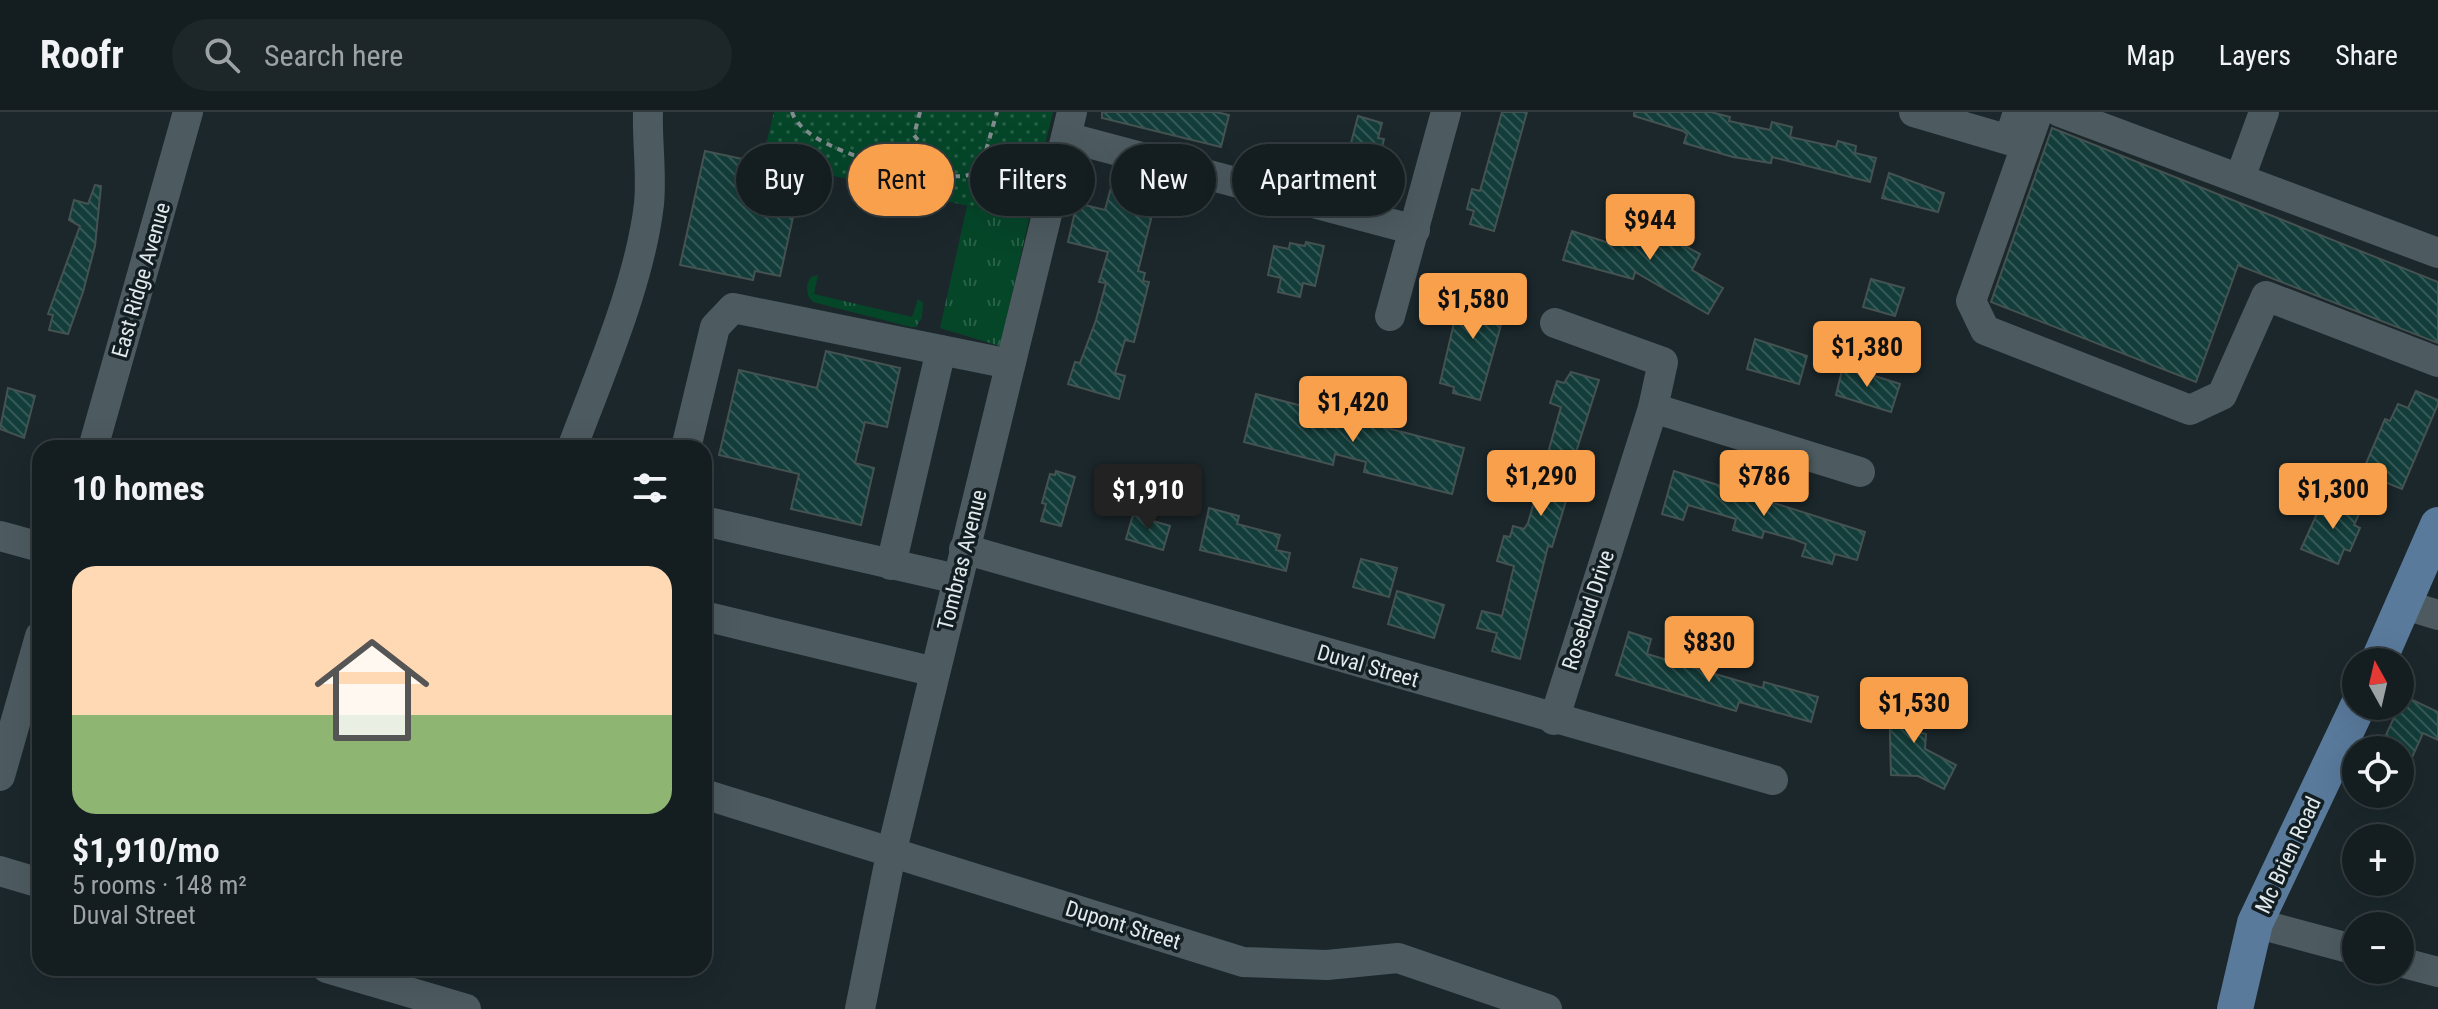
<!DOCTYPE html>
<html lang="en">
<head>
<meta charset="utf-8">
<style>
  body { margin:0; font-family:"Roboto Condensed",sans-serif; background:#1d2629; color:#f1f3f6; height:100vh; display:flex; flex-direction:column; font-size:30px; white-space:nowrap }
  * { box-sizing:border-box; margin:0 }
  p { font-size:26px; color:#9da2a5 }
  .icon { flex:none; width:44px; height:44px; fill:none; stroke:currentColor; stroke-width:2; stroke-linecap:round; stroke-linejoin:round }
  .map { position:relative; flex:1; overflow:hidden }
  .drawer { position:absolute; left:32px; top:328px; width:680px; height:536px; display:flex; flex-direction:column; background:#141d20; border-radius:24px; box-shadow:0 8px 32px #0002,0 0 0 2px #333b3e }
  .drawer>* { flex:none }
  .top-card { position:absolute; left:736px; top:32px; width:760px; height:72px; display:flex; gap:16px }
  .needle { width:52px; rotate:352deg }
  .fabs { position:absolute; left:2342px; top:536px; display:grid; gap:16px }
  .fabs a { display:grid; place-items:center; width:72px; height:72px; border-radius:50%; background:#141d20; box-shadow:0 8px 32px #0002,0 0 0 2px #333b3e; font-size:40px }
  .price { position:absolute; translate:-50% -68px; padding:0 18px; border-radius:8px; background:#f9a04c; color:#111; font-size:26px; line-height:52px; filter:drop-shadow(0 2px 4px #0008) }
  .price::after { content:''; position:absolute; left:50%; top:48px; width:24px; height:18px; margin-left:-12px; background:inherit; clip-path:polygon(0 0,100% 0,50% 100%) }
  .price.selected { background:#222; color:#fff }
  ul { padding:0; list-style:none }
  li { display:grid; align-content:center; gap:16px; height:424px; padding:0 40px }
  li+li { border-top:2px solid #333b3e }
  li span { display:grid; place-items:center; height:248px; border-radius:24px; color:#555 }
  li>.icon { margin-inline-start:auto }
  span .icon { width:144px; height:144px; fill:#fffc; stroke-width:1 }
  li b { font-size:34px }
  h2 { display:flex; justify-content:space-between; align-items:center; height:96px; padding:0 40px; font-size:34px }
  .tag { padding:0 28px; border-radius:36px; background:#141d20; box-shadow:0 8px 32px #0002,0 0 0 2px #333b3e; font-size:28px; line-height:72px }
  .tag.selected { background:#f9a04c; color:#111 }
  header { display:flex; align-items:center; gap:48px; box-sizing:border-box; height:112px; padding:0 40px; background:#141d20; border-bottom:2px solid #333b3e }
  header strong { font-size:38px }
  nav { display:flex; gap:44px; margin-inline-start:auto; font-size:28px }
  .search { width:560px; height:72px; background:#1d2629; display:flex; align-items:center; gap:20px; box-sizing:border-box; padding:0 28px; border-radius:44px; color:#9da2a5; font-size:30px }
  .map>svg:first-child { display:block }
  .grass { fill:url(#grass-tufts) }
  .park { fill:url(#park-dots) }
  .building { fill:url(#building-back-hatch); stroke:#445251; stroke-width:2 }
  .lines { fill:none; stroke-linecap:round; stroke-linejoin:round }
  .path { stroke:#828c8f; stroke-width:4; stroke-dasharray:6 6; stroke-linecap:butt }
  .minor { stroke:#4d5b60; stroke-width:30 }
  .major { stroke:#5a7a9c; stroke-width:36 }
  .labels { text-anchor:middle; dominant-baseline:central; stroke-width:7; stroke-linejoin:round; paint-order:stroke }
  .street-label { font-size:22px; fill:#e1e9ec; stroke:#121e22 }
</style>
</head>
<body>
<header>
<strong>Roofr</strong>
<div class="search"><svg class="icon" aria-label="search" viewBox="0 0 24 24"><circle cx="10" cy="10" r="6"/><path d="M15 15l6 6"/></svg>Search here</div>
<nav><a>Map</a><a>Layers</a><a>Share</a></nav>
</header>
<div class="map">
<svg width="2438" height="897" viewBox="0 0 2438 897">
  <defs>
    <pattern id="grass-tufts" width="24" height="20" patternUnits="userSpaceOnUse" patternTransform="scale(2)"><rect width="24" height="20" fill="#054629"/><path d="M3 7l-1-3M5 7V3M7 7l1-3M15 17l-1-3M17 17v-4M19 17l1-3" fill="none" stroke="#296148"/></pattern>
    <pattern id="park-dots" width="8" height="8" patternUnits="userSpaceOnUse" patternTransform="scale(2)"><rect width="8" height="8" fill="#054629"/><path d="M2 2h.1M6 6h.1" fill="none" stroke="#296148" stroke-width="1.8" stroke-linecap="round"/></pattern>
    <pattern id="building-back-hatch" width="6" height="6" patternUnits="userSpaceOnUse" patternTransform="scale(2)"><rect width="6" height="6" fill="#133d3a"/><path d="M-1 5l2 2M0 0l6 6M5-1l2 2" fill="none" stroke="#355957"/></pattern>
  </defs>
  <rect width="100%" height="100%" fill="#1b272b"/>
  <g class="grass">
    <path d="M967,94L1029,107L1000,234L940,216Z"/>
    <path d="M818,163L814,182L912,205L918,187L923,191L922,205L916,215H911L813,190L808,184L807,173L811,165Z"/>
  </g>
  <path class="park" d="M774,0H1053L1027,107L762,48Z"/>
  <g class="building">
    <path d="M1102,0H1216L1229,3L1221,35L1102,6Z"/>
    <path d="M1502,0H1527L1494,119L1470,112L1474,99L1467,97L1472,77L1480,79Z"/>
    <path d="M1634,0H1711L1730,5L1729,9L1770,18L1772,10L1792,15L1790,25L1836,35L1838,29L1856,34L1855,41L1876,46L1870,70L1772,45L1771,51L1733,45L1684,31L1687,22L1683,19L1634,4Z"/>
    <path d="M1358,4L1382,11L1378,26L1384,27L1379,47L1371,44L1366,64L1344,58Z"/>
    <path d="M2052,16L2438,170V231L2238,153L2196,270L1991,190Z"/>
    <path d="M705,39L803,60L780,164L755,159L753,168L680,153Z"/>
    <path d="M1889,61L1944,81L1938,100L1882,86Z"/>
    <path d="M1112,72L1157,83L1138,159L1145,161L1143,169L1149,170L1134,230L1125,228L1115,261L1125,264L1119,287L1068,272L1075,250L1080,251L1096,208L1106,171L1099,170L1108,140L1068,130L1077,91L1105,98Z"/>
    <path d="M95,73L101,74L95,134L83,180L68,222L49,218L53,203L48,202L80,114L69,108L74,88L88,92Z"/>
    <path d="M1674,101L1693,113L1681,132L1700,142L1692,158L1723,176L1708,202L1635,160L1633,167L1563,148L1572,119L1612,132L1616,120L1654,131Z"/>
    <path d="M1306,130L1324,134L1315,174L1303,171L1300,185L1278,180L1281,166L1268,163L1274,134L1289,137L1290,131L1305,134Z"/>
    <path d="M1871,167L1904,176L1895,204L1863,195Z"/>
    <path d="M1463,172L1509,184L1480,288L1453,281L1454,275L1440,271Z"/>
    <path d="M1755,227L1807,244L1799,272L1747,257Z"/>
    <path d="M826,239L900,256L887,315L865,310L855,351L874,356L861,413L791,397L799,362L719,343L739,258L817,276Z"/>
    <path d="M1843,254L1900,272L1891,300L1836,283Z"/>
    <path d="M1571,260L1599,268L1563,381L1568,382L1552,435L1548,434L1520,547L1492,539L1497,521L1477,516L1482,499L1502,504L1514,454L1497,449L1504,424L1510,425L1513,414L1524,417L1528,411L1561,295L1550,291L1557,269L1564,271Z"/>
    <path d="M8,276L35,284L24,326L0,317Z"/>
    <path d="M2416,279L2438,288V292L2402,377L2362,361L2385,307L2390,309L2398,292L2408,296Z"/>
    <path d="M1256,282L1464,336L1452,382L1364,360L1366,350L1335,342L1333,353L1244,330Z"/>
    <path d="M1056,359L1075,365L1061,414L1041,409L1046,392L1042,391L1050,362L1055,363Z"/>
    <path d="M1674,359L1865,420L1857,448L1835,442L1832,452L1802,444L1806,432L1796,428L1764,419L1762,426L1733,418L1736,407L1688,393L1683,408L1662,402Z"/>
    <path d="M2338,384L2362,395L2354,413L2360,416L2350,439L2344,437L2338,452L2301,437L2321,393L2332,398Z"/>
    <path d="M1209,396L1239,404L1237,412L1280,423L1276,438L1290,441L1286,459L1200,438Z"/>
    <path d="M1133,403L1170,414L1163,438L1126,427Z"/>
    <path d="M1361,447L1397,456L1389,485L1353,475Z"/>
    <path d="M1397,479L1444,493L1434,526L1388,512Z"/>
    <path d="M1629,520L1651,527L1647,542L1763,576L1764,570L1818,585L1811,610L1739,590L1736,599L1616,563Z"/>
    <path d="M2404,584L2438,600V628L2423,621L2400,672V638H2379Z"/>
    <path d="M1889,585L1922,586L1921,621L1926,622L1925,637L1956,653L1944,677L1918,664L1891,663Z"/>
  </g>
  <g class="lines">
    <g class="path">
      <path d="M792,0C804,40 927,67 964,64C971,63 976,59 981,56L997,0"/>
      <path d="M920,0L914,23L925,37L927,60"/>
    </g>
    <g class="minor">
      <path d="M1914,0L2009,28L2018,0"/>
      <path d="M2038,0L1971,189L1985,218L2190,298L2222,283L2266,184L2438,250"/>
      <path d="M2060,0L2438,141"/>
      <path d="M1066,25L1415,118"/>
      <path d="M2240,66L2264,0"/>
      <path d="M1390,204L1446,0"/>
      <path d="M1653,296L1860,360"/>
      <path d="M93,336L188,0"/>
      <path d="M572,336C600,262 640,170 649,92C652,62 647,30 648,0"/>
      <path d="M686,336L715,215L733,196L1010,252"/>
      <path d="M704,409L957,467"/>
      <path d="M0,424L40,435"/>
      <path d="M964,437L1773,668"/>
      <path d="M891,453L941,238"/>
      <path d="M2405,493L2438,503"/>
      <path d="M704,504L935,560"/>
      <path d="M1554,608L1653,296L1663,250L1555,211"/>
      <path d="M0,664L40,524"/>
      <path d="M704,682L1243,850L1327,853L1398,846L1547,897"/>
      <path d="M0,759L40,771"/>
      <path d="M2255,811L2356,838"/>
      <path d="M2400,850L2438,860"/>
      <path d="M327,856L466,897"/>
      <path d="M860,897L891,742L1072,0"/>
    </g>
    <g class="major">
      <path d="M2378,550L2438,413"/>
      <path d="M2235,897L2255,811L2358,594"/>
    </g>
  </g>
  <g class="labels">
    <g class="street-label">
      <text transform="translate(141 168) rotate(-74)">East Ridge Avenue</text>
      <text transform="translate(962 448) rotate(-76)">Tombras Avenue</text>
      <text transform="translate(1588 498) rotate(-72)">Rosebud Drive</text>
      <text transform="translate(1368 554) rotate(16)">Duval Street</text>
      <text transform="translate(2288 743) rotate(-65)">Mc Brien Road</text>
      <text transform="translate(1123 813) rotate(17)">Dupont Street</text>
    </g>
  </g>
</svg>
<div class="fabs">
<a><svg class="needle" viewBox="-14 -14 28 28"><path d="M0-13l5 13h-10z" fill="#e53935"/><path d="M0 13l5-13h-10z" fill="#9da2a5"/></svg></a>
<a><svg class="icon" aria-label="locate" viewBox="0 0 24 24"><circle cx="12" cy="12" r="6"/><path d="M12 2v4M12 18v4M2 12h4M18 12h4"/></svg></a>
<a>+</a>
<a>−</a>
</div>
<b class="price" style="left:1650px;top:150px">$944</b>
<b class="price" style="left:1473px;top:229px">$1,580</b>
<b class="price" style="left:1867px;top:277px">$1,380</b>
<b class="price" style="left:1353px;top:332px">$1,420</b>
<b class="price" style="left:1541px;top:406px">$1,290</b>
<b class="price" style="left:1764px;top:406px">$786</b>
<b class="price" style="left:2333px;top:419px">$1,300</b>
<b class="price selected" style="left:1148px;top:420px">$1,910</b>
<b class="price" style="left:1709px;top:572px">$830</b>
<b class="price" style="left:1914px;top:633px">$1,530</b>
<div class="top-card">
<a class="tag">Buy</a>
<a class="tag selected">Rent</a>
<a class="tag">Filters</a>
<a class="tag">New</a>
<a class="tag">Apartment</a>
</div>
<section class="drawer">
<h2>10 homes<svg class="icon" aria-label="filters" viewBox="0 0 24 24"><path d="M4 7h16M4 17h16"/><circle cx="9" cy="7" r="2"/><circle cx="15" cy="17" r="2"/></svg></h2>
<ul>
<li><span style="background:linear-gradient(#ffd9b3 60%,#8fb573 0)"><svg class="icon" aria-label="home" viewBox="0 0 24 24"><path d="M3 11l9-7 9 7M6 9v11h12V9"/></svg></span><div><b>$1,910/mo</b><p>5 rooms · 148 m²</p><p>Duval Street</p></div></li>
</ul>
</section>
</div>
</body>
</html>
